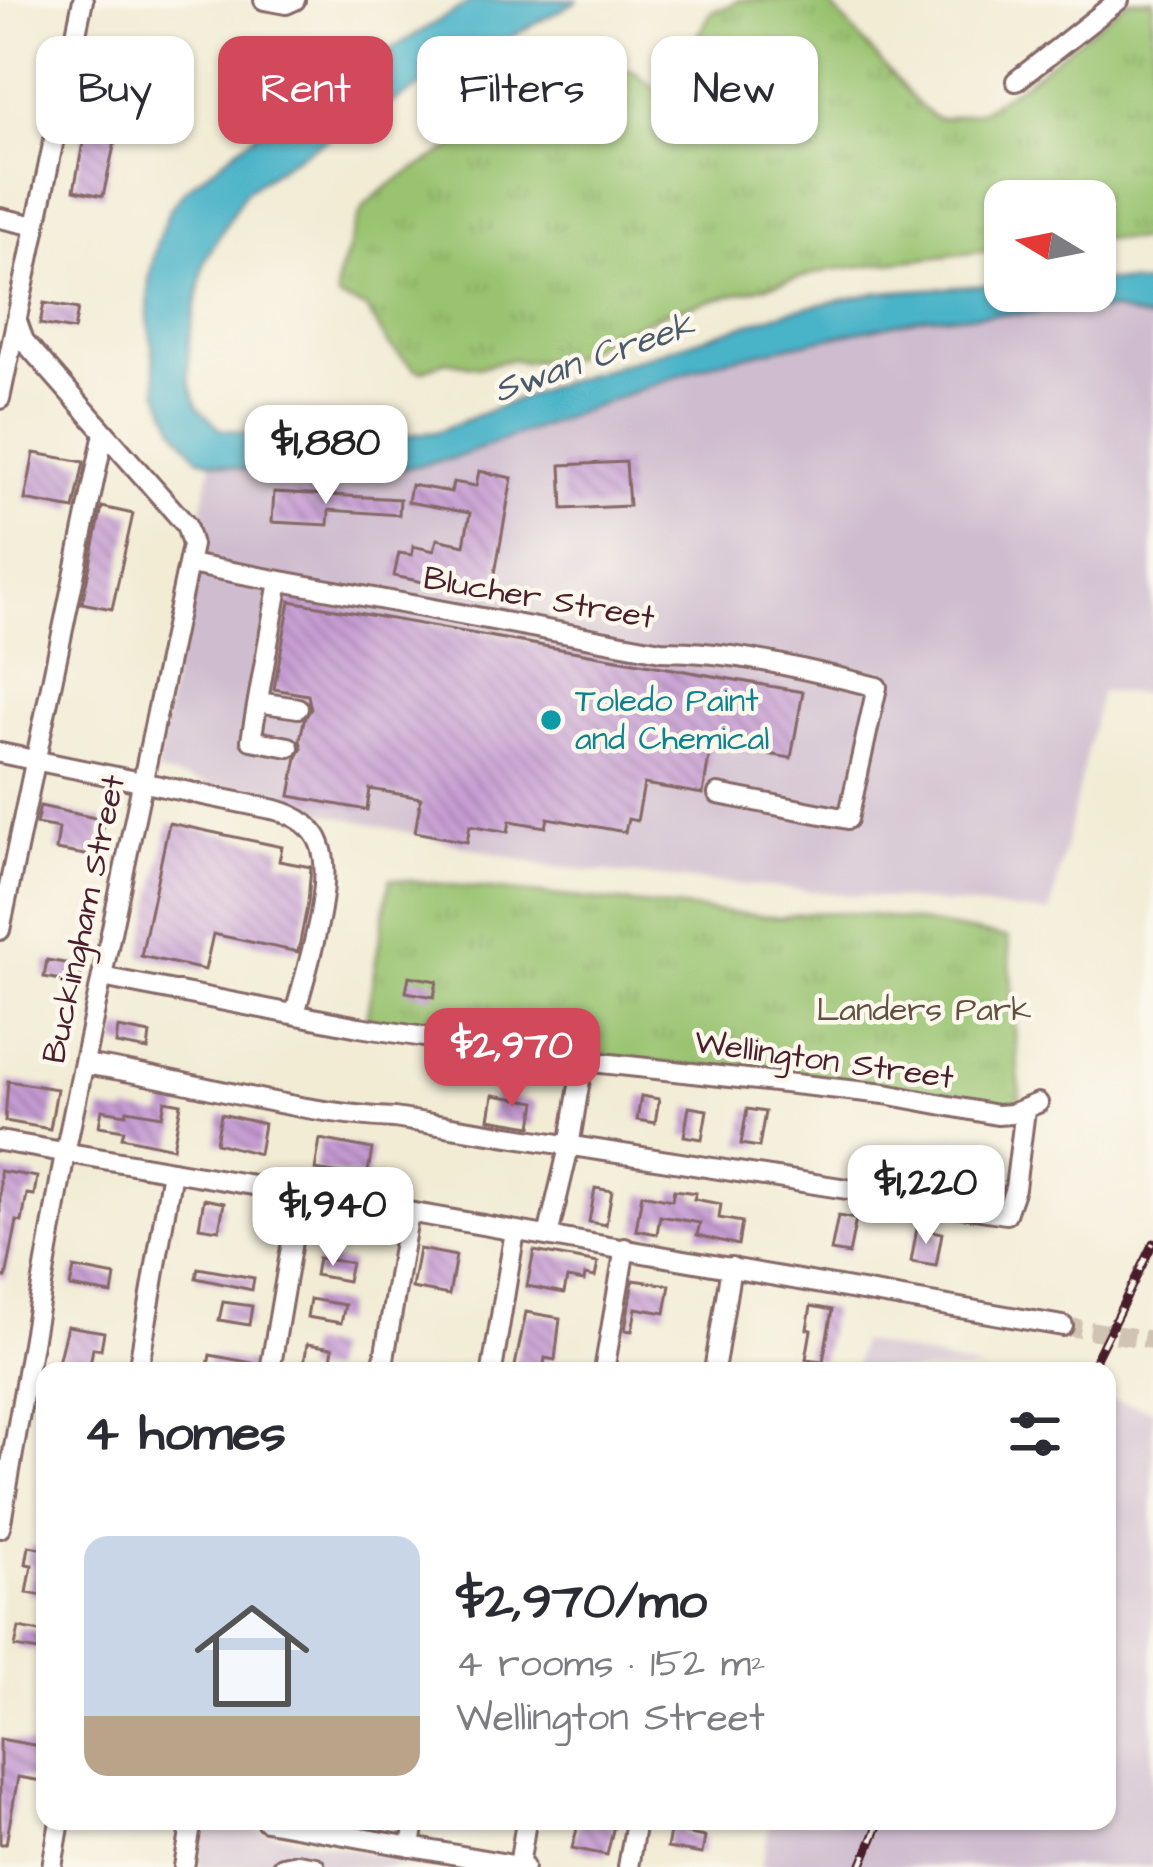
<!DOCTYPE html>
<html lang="en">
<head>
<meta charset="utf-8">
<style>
  body { margin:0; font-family:"Architects Daughter",sans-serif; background:#f7f7f7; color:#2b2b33; height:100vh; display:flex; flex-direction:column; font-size:45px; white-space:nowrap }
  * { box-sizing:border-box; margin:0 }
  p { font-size:39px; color:#7c7c81 }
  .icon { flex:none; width:66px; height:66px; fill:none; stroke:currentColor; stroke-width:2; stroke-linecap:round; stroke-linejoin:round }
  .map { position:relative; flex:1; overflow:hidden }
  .panel { position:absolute; left:36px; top:1362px; width:1080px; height:468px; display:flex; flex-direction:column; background:#fff; border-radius:24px; box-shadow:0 3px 9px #0004 }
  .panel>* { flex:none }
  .hud { position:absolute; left:36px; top:36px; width:1083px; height:108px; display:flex; gap:24px }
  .needle { width:78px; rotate:280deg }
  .buttons { position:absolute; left:984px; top:180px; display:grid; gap:24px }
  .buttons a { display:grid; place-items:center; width:132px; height:132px; border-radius:24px; background:#fff; box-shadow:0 3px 9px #0004; font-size:60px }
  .price { position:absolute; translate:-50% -102px; padding:0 27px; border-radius:24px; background:#fff; color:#222; font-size:39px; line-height:78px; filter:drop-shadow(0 3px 6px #0008) }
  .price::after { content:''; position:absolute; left:50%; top:72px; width:36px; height:27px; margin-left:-18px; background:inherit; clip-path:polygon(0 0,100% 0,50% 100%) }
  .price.active { background:#d1495b; color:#fff }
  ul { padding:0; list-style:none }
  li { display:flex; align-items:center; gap:36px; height:300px; padding:0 48px }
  li span { display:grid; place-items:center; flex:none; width:336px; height:240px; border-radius:24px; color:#555 }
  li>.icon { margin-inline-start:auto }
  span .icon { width:144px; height:144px; fill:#fffc; stroke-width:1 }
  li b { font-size:51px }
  h2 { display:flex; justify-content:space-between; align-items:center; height:144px; padding:0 48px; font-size:51px }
  .tag { padding:0 42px; border-radius:24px; background:#fff; box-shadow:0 3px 9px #0004; font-size:42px; line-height:108px }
  .tag.active { background:#d1495b; color:#fff }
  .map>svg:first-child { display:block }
  .industrial { fill:#cfbdcf }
  .park { fill:url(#park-tufts); stroke:#72714e; stroke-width:3 }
  .water { fill:#4ab3c8; stroke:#4a697a; stroke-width:3 }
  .building { fill:url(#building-back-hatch) }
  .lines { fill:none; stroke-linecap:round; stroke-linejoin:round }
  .minor-tunnel { stroke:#d0c3b3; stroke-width:18; stroke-dasharray:18 9; stroke-linecap:butt }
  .minor-casing { stroke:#856766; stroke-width:24 }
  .minor { stroke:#fff; stroke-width:18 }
  .rail-casing { stroke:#4a1f2b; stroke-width:9 }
  .rail { stroke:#fbf7ec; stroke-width:4.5; stroke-dasharray:14; stroke-linecap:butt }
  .culture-dot { fill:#0f9aa8; stroke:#fbf7ec; stroke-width:4.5 }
  .labels { text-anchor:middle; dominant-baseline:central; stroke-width:9; stroke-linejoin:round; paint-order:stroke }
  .street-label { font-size:33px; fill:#4a1f2b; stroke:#fbf7ec }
  .culture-label { font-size:33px; fill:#0d838f; stroke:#fbf7ec; text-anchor:start }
  .park-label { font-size:33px; fill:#625040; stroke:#fbf7ec }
  .water-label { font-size:36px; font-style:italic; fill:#4a5a6a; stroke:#fbf7ec }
</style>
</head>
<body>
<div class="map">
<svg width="1153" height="1867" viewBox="0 0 1153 1867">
  <defs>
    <pattern id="park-tufts" width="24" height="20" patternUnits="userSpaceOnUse" patternTransform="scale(3)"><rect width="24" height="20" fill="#99c370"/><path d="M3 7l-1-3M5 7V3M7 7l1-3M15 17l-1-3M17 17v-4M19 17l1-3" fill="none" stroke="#85a761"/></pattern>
    <pattern id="building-back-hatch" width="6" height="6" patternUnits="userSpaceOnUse" patternTransform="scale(3)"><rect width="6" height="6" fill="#c49ad2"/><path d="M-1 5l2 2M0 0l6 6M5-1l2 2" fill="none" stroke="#a17dab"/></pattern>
  </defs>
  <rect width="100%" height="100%" fill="#fbf7ec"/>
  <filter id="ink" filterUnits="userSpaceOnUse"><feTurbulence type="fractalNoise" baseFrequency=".00833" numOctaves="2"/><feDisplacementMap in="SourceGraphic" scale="24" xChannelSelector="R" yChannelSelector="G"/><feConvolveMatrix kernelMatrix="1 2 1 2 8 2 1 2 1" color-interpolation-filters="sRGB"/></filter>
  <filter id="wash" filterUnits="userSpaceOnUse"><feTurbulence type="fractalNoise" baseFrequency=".004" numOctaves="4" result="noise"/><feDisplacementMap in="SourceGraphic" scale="48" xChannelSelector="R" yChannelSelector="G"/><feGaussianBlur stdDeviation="2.7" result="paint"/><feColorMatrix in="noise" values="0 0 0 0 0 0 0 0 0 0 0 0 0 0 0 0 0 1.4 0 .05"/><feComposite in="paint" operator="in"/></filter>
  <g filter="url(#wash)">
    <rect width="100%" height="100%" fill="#f2ecd5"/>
    <g class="industrial">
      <path d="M1103,280L1153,285V695L1101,691L1050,913L551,867L156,772L206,487L220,429L294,439L366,440L436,432L549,387L789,311L880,292L1005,285V291H1095V281Z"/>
      <path d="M860,1341L987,1371H854Z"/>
      <path d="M1107,1399L1153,1410V1867H761L770,1821H1107Z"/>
      <path d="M205,1821H209L438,1867H198Z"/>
    </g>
    <g class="park">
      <path d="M739,0H826L919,105L934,117L941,119L979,112L1028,80L1129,0H1153V241L1095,238V201H1005V249L830,270L670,311L623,331H612L602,341L567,359L522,362L514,359L479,367L446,361L422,371L415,369L389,345L366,308L338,298C333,282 342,269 347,253C352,239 355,221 363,209C379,185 454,148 481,132C494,130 509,137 520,132L551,87L579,70L621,68L635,72L658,91L665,90L712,11L725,8Z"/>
      <path d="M390,879L781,918C838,901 947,928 1008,938L1021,1107L1010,1109L505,1043L366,1020Z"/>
    </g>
    <path class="water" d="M473,0H579L446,72L291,160L245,192L205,260L189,340L188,377L197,406L220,429L294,439L366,440L436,432L549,387L789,311L880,292L1005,284V291H1095V280H1103L1153,285V321L1113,310L927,317L715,362L455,458L361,477L243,470L198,458L175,428L158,390L148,317L149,279L157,243L169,210L186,189L275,119Z"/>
    <g id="blocks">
      <g class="building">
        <path d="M101,36L179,49L182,51L180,61L139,55L138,63L98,56Z"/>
        <path d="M94,85L126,91L103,196L74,190Z"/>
        <path d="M44,303L78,309L74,330L40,324Z"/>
        <path d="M34,453L84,462L74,509L25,500Z"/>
        <path d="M626,462L629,506L563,509L561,465Z"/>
        <path d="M479,471L512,478L491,596L394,576L399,553L412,555L413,546L434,551L437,539L464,545L470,513L408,502L411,485L451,492L453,482L476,486Z"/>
        <path d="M274,492L400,499L399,515L329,510L328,525L272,522Z"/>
        <path d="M102,507L133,514L112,609L82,603Z"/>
        <path d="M290,601L803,692L791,758L711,744L703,794L644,784L637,821L628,819L625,832L548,818L546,827L510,821L508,832L470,825L467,842L415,832L421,798L370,789L367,810L290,796L297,757L302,748L300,740L304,720L311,709L308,695L274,689Z"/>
        <path d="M40,806L104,820L97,857L56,850L59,828L36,824Z"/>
        <path d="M169,823L282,847L279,861L311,867L308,902L298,952L213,934L205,970L141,956Z"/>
        <path d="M47,960L82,966L79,983L44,977Z"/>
        <path d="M409,976L437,981L434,997L406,992Z"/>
        <path d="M118,1028L150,1034L148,1050L116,1044Z"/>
        <path d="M8,1081L57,1089L50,1129L5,1121Z"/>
        <path d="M493,1095L536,1102L532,1126L489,1119Z"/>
        <path d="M641,1096L659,1099L655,1123L637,1120Z"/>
        <path d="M165,1101L181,1104L173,1148L122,1137L124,1130L99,1126L102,1110L126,1114L127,1110L162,1116Z"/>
        <path d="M689,1107L707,1110L702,1139L684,1136Z"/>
        <path d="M747,1109L765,1112L759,1147L741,1144Z"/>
        <path d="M221,1114L264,1124L259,1154L216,1143Z"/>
        <path d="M320,1139L372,1149L367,1178L315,1170Z"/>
        <path d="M0,1171L37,1177L34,1195L27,1194L22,1222L17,1221L6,1278L0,1277Z"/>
        <path d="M595,1188L612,1191L606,1225L589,1222Z"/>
        <path d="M674,1190L696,1193L694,1199L721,1204L719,1218L742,1222L738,1245L697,1235L700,1223L660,1216L657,1234L636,1230L642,1194L672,1200Z"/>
        <path d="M204,1199L224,1203L219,1230L199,1227Z"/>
        <path d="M838,1216L856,1219L849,1254L831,1251Z"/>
        <path d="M917,1228L942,1233L936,1266L911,1262Z"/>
        <path d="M419,1249L456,1256L449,1295L412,1288Z"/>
        <path d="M534,1251L598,1263L595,1277L585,1275L584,1281L567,1278L564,1293L527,1286Z"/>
        <path d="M318,1258L351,1263L347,1281L315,1275Z"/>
        <path d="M74,1268L115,1276L112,1294L70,1287Z"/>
        <path d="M198,1268L254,1278L252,1290L196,1278Z"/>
        <path d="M633,1280L670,1285L665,1313L636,1308L632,1331L625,1330Z"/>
        <path d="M310,1299L345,1305L341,1323L307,1317Z"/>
        <path d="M223,1302L252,1306L249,1325L219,1320Z"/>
        <path d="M811,1306L832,1310L823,1361L806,1359L811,1330L807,1329Z"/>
        <path d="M526,1312L560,1318L555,1360L545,1358L543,1371H514Z"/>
        <path d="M67,1326L104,1332L101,1349L93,1348L89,1371H56Z"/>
        <path d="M307,1344L333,1348L329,1371H303Z"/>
        <path d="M210,1355L258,1364L257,1371H207Z"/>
        <path d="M29,1546L45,1549V1596L27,1593L32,1565L26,1564Z"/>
        <path d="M19,1628L45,1633V1652L15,1647Z"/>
        <path d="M0,1739L45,1747V1773L42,1781L18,1777L6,1844H0Z"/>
        <path d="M579,1821H615L607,1855L572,1848Z"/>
        <path d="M672,1821H685L683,1833L705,1837L702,1854L667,1848Z"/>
      </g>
    </g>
  </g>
  <g filter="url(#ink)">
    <use href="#blocks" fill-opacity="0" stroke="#856766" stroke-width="3"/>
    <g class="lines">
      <path class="minor-tunnel" d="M1063,1326L1153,1340"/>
      <defs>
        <g id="minor">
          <path d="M264,0L286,4L295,0"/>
          <path d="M1016,81L1119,0"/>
          <path d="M0,218L36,226"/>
          <path d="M0,399L83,0"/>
          <path d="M189,564L661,651C735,651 805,669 877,687L848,819L718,794"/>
          <path d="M279,581L251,740L289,747"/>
          <path d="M258,702L298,708"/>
          <path d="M0,753L276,810C294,815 313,825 320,844C336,882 305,973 295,1014"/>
          <path d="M0,930L104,433"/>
          <path d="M102,977L359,1027L482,1046L583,1061L885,1094L997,1115L1011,1114L1038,1103"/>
          <path d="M84,1064C187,1079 289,1113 394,1118L1006,1214L1015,1188L1025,1110"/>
          <path d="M0,1141L1063,1326"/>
          <path d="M548,1236L569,1147L583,1061"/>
          <path d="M138,1371L172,1171"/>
          <path d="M270,1371L300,1194"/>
          <path d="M382,1371L409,1212"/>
          <path d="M492,1371L515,1231"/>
          <path d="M604,1371L625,1248"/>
          <path d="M714,1371L731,1267"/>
          <path d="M0,1528L65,1153L192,545L186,525L24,341L17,321"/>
          <path d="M266,1821L524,1867"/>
          <path d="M411,1847L415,1821"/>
          <path d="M519,1866L526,1821"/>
          <path d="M52,1867L60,1821"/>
          <path d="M184,1867L192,1821"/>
          <path d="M282,1867L297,1864L315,1867"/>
          <path d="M628,1867L636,1821"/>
        </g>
      </defs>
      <use href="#minor" class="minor-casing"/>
      <use href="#minor" class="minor"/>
      <defs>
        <g id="rail">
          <path d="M1090,1371L1153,1243"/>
          <path d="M861,1867L880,1821"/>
        </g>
      </defs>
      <use href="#rail" class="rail-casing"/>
      <use href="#rail" class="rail"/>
    </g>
  </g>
  <circle class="culture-dot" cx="551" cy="720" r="12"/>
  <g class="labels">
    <g class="street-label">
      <text transform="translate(539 598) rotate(10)">Blucher Street</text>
      <text transform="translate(84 919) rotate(-78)">Buckingham Street</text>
      <text transform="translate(824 1060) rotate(8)">Wellington Street</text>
    </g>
    <g class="culture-label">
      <text x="575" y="701">Toledo Paint<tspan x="575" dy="38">and Chemical</tspan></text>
    </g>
    <g class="park-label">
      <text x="924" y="1010">Landers Park</text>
    </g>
    <g class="water-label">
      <text transform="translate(594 358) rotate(-19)">Swan Creek</text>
    </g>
  </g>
</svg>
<div class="buttons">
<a><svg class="needle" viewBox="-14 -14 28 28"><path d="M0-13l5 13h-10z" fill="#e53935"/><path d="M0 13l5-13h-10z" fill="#7c7c81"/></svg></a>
</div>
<b class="price" style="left:326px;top:507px">$1,880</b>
<b class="price active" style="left:512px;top:1110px">$2,970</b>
<b class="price" style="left:926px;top:1247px">$1,220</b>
<b class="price" style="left:333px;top:1269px">$1,940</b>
<div class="hud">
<a class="tag">Buy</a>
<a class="tag active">Rent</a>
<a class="tag">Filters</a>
<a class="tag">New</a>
</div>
<section class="panel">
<h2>4 homes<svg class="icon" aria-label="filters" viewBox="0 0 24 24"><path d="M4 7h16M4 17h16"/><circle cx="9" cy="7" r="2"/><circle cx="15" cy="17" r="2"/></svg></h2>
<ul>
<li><span style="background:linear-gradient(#c9d6e8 75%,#b9a48a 0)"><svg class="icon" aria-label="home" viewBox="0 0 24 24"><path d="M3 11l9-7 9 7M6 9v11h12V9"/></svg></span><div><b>$2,970/mo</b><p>4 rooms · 152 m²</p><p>Wellington Street</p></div></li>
</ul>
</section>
</div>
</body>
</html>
